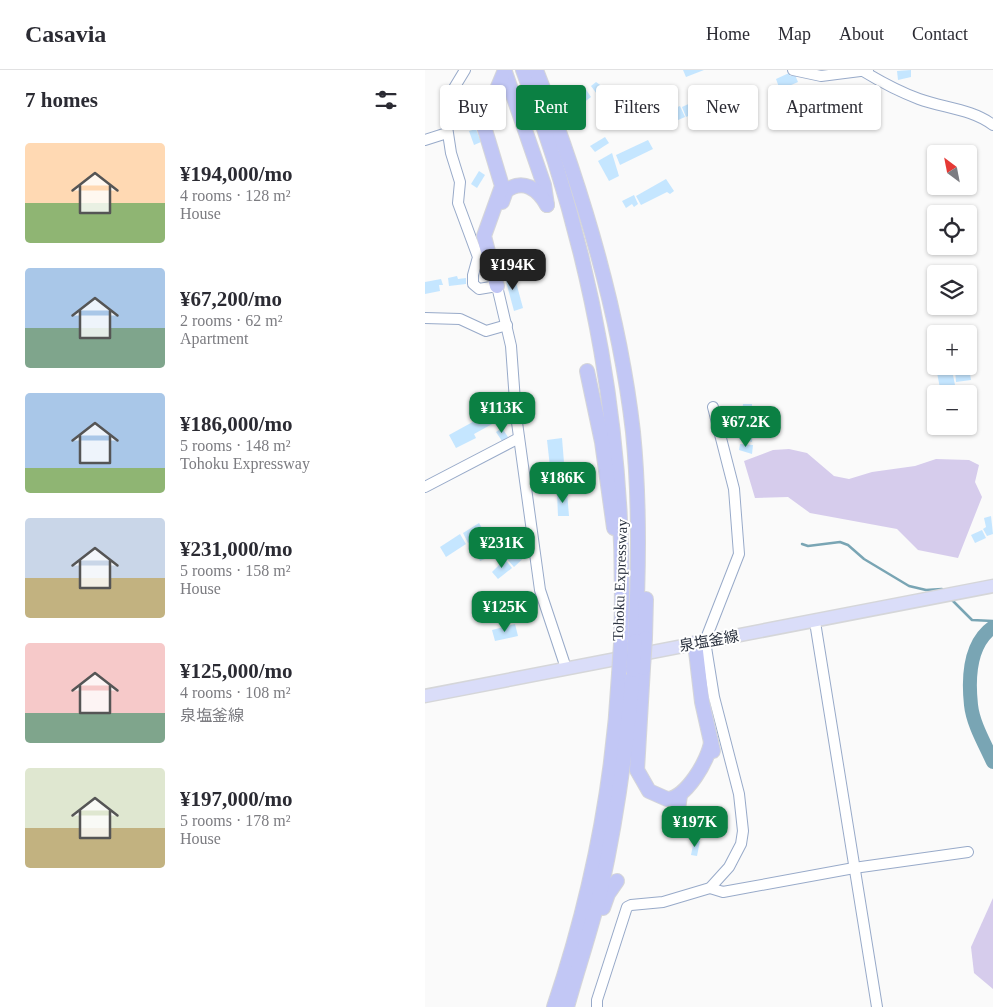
<!DOCTYPE html>
<html lang="en">
<head>
<meta charset="utf-8">
<style>
  body { margin:0; font-family:"Times New Roman","Noto Sans JP",serif; background:#f2f2f3; color:#2b2b33; height:100vh; display:flex; flex-direction:column; font-size:19px; white-space:nowrap }
  * { box-sizing:border-box; margin:0 }
  p { font-size:16px; color:#7c7c81 }
  .icon { flex:none; width:28px; height:28px; fill:none; stroke:currentColor; stroke-width:2; stroke-linecap:round; stroke-linejoin:round }
  .map { position:relative; flex:1; overflow:hidden }
  .side { display:flex; flex-direction:column; background:#fff; width:425px }
  .side>* { flex:none }
  .hud { position:absolute; left:15px; top:15px; width:475px; height:45px; display:flex; gap:10px }
  .needle { width:32px; rotate:328deg }
  .tools { position:absolute; left:502px; top:75px; display:grid; gap:10px }
  .tools a { display:grid; place-items:center; width:50px; height:50px; border-radius:5px; background:#fff; box-shadow:0 1px 4px #0004; font-size:25px }
  .price { position:absolute; translate:-50% -42px; padding:0 11px; border-radius:10px; background:#0b8043; color:#fff; font-size:16px; line-height:32px; filter:drop-shadow(0 1px 2px #0008) }
  .price::after { content:''; position:absolute; left:50%; top:30px; width:15px; height:11px; margin-left:-8px; background:inherit; clip-path:polygon(0 0,100% 0,50% 100%) }
  .price.on { background:#222; color:#fff }
  ul { padding:0; list-style:none }
  li { display:flex; align-items:center; gap:15px; height:125px; padding:0 25px }
  li span { display:grid; place-items:center; flex:none; width:140px; height:100px; border-radius:5px; color:#555 }
  li>.icon { margin-inline-start:auto }
  span .icon { width:60px; height:60px; fill:#fffc; stroke-width:1 }
  li b { font-size:21px }
  h2 { display:flex; justify-content:space-between; align-items:center; height:60px; padding:0 25px; font-size:21px }
  .chip { padding:0 18px; border-radius:5px; background:#fff; box-shadow:0 1px 4px #0004; font-size:18px; line-height:45px }
  .chip.on { background:#0b8043; color:#fff }
  header { display:flex; align-items:center; gap:30px; box-sizing:border-box; height:70px; padding:0 25px; background:#fff; border-bottom:1px solid #e1e1e2 }
  header strong { font-size:24px }
  nav { display:flex; gap:28px; margin-inline-start:auto; font-size:18px }
  main { display:flex; flex:1; min-height:0 }
  .map>svg:first-child { display:block }
  .green { fill:#d6ccec }
  .lines { fill:none; stroke-linecap:round; stroke-linejoin:round }
  .stream { stroke:#79a5b4; stroke-width:2.5 }
  .river { stroke:#79a5b4; stroke-width:14 }
  .building { fill:#c5e6ff }
  .minor-casing { stroke:#98aac9; stroke-width:12 }
  .major-casing { stroke:#d5d6d9; stroke-width:15 }
  .highway-casing { stroke:#d5d6d9; stroke-width:16 }
  .minor { stroke:#fff; stroke-width:10 }
  .major { stroke:#daddf9; stroke-width:12 }
  .highway { stroke:#c2c7f5; stroke-width:14 }
  .highway-bridge-casing { stroke:#d5d6d9; stroke-width:16; stroke-linecap:butt }
  .highway-bridge { stroke:#c2c7f5; stroke-width:14 }
  .labels { text-anchor:middle; dominant-baseline:central; stroke-width:4; stroke-linejoin:round; paint-order:stroke }
  .street-label { font-size:15px; fill:#2c3340; stroke:#fff }
</style>
</head>
<body>
<header>
<strong>Casavia</strong>
<nav><a>Home</a><a>Map</a><a>About</a><a>Contact</a></nav>
</header>
<main>
<section class="side">
<h2>7 homes<svg class="icon" aria-label="filters" viewBox="0 0 24 24"><path d="M4 7h16M4 17h16"/><circle cx="9" cy="7" r="2"/><circle cx="15" cy="17" r="2"/></svg></h2>
<ul>
<li><span style="background:linear-gradient(#ffd9b3 60%,#8fb573 0)"><svg class="icon" aria-label="home" viewBox="0 0 24 24"><path d="M3 11l9-7 9 7M6 9v11h12V9"/></svg></span><div><b>¥194,000/mo</b><p>4 rooms · 128 m²</p><p>House</p></div></li>
<li><span style="background:linear-gradient(#a9c7e8 60%,#7fa58c 0)"><svg class="icon" aria-label="home" viewBox="0 0 24 24"><path d="M3 11l9-7 9 7M6 9v11h12V9"/></svg></span><div><b>¥67,200/mo</b><p>2 rooms · 62 m²</p><p>Apartment</p></div></li>
<li><span style="background:linear-gradient(#a9c7e8 75%,#8fb573 0)"><svg class="icon" aria-label="home" viewBox="0 0 24 24"><path d="M3 11l9-7 9 7M6 9v11h12V9"/></svg></span><div><b>¥186,000/mo</b><p>5 rooms · 148 m²</p><p>Tohoku Expressway</p></div></li>
<li><span style="background:linear-gradient(#c9d6e8 60%,#c2b280 0)"><svg class="icon" aria-label="home" viewBox="0 0 24 24"><path d="M3 11l9-7 9 7M6 9v11h12V9"/></svg></span><div><b>¥231,000/mo</b><p>5 rooms · 158 m²</p><p>House</p></div></li>
<li><span style="background:linear-gradient(#f6c9c9 70%,#7fa58c 0)"><svg class="icon" aria-label="home" viewBox="0 0 24 24"><path d="M3 11l9-7 9 7M6 9v11h12V9"/></svg></span><div><b>¥125,000/mo</b><p>4 rooms · 108 m²</p><p>泉塩釜線</p></div></li>
<li><span style="background:linear-gradient(#dfe7d0 60%,#c2b280 0)"><svg class="icon" aria-label="home" viewBox="0 0 24 24"><path d="M3 11l9-7 9 7M6 9v11h12V9"/></svg></span><div><b>¥197,000/mo</b><p>5 rooms · 178 m²</p><p>House</p></div></li>
</ul>
</section>
<div class="map">
<svg width="568" height="937" viewBox="0 0 568 937">
  <rect width="100%" height="100%" fill="#fafafa"/>
  <g class="green">
    <path d="M364,379L382,383L409,406L424,409L447,402L490,396L511,389L544,390L554,395L550,412L557,427L533,488L493,480L472,459L385,443L363,427L330,428L319,391L348,380Z"/>
    <path d="M568,828V919L549,903L546,877Z"/>
  </g>
  <g class="lines">
    <g class="stream">
      <path d="M377,474L383,476L415,472L423,475L439,489L484,516L501,520L517,519L519,522"/>
      <path d="M525,528L547,550L568,551"/>
    </g>
    <path class="river" d="M568,557C544,574 543,607 546,635C548,654 560,674 568,692"/>
  </g>
  <g class="building">
    <path d="M258,0H279L261,7Z"/>
    <path d="M486,0V7L473,10L472,1Z"/>
    <path d="M364,3L365,6L370,5L373,12L355,20L351,9Z"/>
    <path d="M171,12L181,19L179,21L182,26L177,31L166,16Z"/>
    <path d="M160,18L166,27L149,40L142,31Z"/>
    <path d="M272,30L276,40L261,47L257,37Z"/>
    <path d="M255,36L260,47L237,57L232,45Z"/>
    <path d="M51,59L56,72L49,75L44,61Z"/>
    <path d="M180,67L184,73L170,82L165,76Z"/>
    <path d="M223,70L228,79L195,95L191,85Z"/>
    <path d="M187,83L194,106L184,111L173,91Z"/>
    <path d="M54,101L60,105L52,118L46,114Z"/>
    <path d="M241,109L249,121L245,124L242,122L216,135L211,126Z"/>
    <path d="M209,125L213,134L209,137L207,134L201,138L197,131Z"/>
    <path d="M88,201L98,238L89,241L79,204Z"/>
    <path d="M32,206L33,209L41,208V214L24,216L23,208Z"/>
    <path d="M16,209L18,215H14L15,221L0,224V212Z"/>
    <path d="M544,298L546,310L531,312L530,300Z"/>
    <path d="M527,300L530,315L515,318L512,303Z"/>
    <path d="M318,334H327V348L316,347Z"/>
    <path d="M64,343L69,353L49,364L51,368L31,378L24,365Z"/>
    <path d="M305,352L313,353L311,367L303,365Z"/>
    <path d="M315,352L328,354L327,372L314,369Z"/>
    <path d="M77,358L83,367L77,371L71,362Z"/>
    <path d="M137,368L140,405L126,406L122,370Z"/>
    <path d="M315,374L328,375L327,384L314,380Z"/>
    <path d="M142,422L144,446H133L132,423Z"/>
    <path d="M566,446L568,464L562,466L558,459L561,457L559,448Z"/>
    <path d="M54,453L66,473L56,478L53,467L43,473L38,463Z"/>
    <path d="M557,460L561,468L550,473L546,465Z"/>
    <path d="M35,464L41,474L21,487L15,477Z"/>
    <path d="M65,477L67,486L55,491L52,484Z"/>
    <path d="M95,477L102,485L89,497L82,489Z"/>
    <path d="M80,489L87,498L73,509L67,502Z"/>
    <path d="M90,554L93,566L70,571L67,560Z"/>
    <path d="M269,770L275,771L272,786L266,785Z"/>
  </g>
  <g class="lines">
    <defs>
      <g id="minor">
        <path d="M40,0L26,23L21,50L26,83L35,112L33,133L53,187L48,205V214L54,219L72,216L86,276L91,345L115,520L141,598"/>
        <path d="M368,0L396,6L443,0"/>
        <path d="M438,1C456,12 475,22 494,29C519,38 547,39 568,55"/>
        <path d="M0,70L22,63"/>
        <path d="M0,248L35,249L61,261L82,255"/>
        <path d="M0,417L94,368"/>
        <path d="M390,552L452,937"/>
        <path d="M285,818L298,822L429,798L543,782"/>
        <path d="M172,937V930L202,837L206,835L238,832L285,818L304,797L316,774L318,761L314,724L289,627L280,571L314,484L309,419L288,337"/>
      </g>
      <path id="major" d="M0,626L568,516"/>
      <g id="highway">
        <path d="M98,0C169,186 203,373 196,573"/>
        <path d="M111,0C156,115 194,239 208,362C215,432 214,501 210,571"/>
        <path d="M80,2L119,115L122,135"/>
        <path d="M77,132L81,121C98,108 113,119 122,135"/>
        <path d="M72,216L59,166L77,116L58,53L80,0"/>
        <path d="M162,301L177,372L189,458"/>
        <path d="M220,568L221,529"/>
        <path d="M270,573L277,632L288,681"/>
        <path d="M218,598L212,700L224,721L242,729C261,729 284,689 286,672"/>
        <path d="M252,747L255,725"/>
        <path d="M178,838L183,824L192,811"/>
        <path d="M129,937C165,830 188,717 194,604"/>
        <path d="M142,937C153,898 166,859 176,819C192,747 202,674 208,600"/>
      </g>
    </defs>
    <use href="#minor" class="minor-casing"/>
    <use href="#major" class="major-casing"/>
    <use href="#highway" class="highway-casing"/>
    <use href="#minor" class="minor"/>
    <use href="#major" class="major"/>
    <use href="#highway" class="highway"/>
    <defs>
      <g id="highway-bridge">
        <path d="M218,598L220,568"/>
        <path d="M208,600L210,571"/>
        <path d="M194,604L196,573"/>
      </g>
    </defs>
    <use href="#highway-bridge" class="highway-bridge-casing"/>
    <use href="#highway-bridge" class="highway-bridge"/>
  </g>
  <g class="labels">
    <g class="street-label">
      <text transform="translate(195 510) rotate(-88)">Tohoku Expressway</text>
      <text transform="translate(284 571) rotate(-10)">泉塩釜線</text>
    </g>
  </g>
</svg>
<div class="tools">
<a><svg class="needle" viewBox="-14 -14 28 28"><path d="M0-13l5 13h-10z" fill="#e53935"/><path d="M0 13l5-13h-10z" fill="#7c7c81"/></svg></a>
<a><svg class="icon" aria-label="locate" viewBox="0 0 24 24"><circle cx="12" cy="12" r="6"/><path d="M12 2v4M12 18v4M2 12h4M18 12h4"/></svg></a>
<a><svg class="icon" aria-label="layers" viewBox="0 0 24 24"><path d="M12 4l9 5-9 5-9-5zM3 14l9 5 9-5"/></svg></a>
<a>+</a>
<a>−</a>
</div>
<b class="price on" style="left:88px;top:221px">¥194K</b>
<b class="price" style="left:77px;top:364px">¥113K</b>
<b class="price" style="left:321px;top:378px">¥67.2K</b>
<b class="price" style="left:138px;top:434px">¥186K</b>
<b class="price" style="left:77px;top:499px">¥231K</b>
<b class="price" style="left:80px;top:563px">¥125K</b>
<b class="price" style="left:270px;top:778px">¥197K</b>
<div class="hud">
<a class="chip">Buy</a>
<a class="chip on">Rent</a>
<a class="chip">Filters</a>
<a class="chip">New</a>
<a class="chip">Apartment</a>
</div>
</div>
</main>
</body>
</html>
